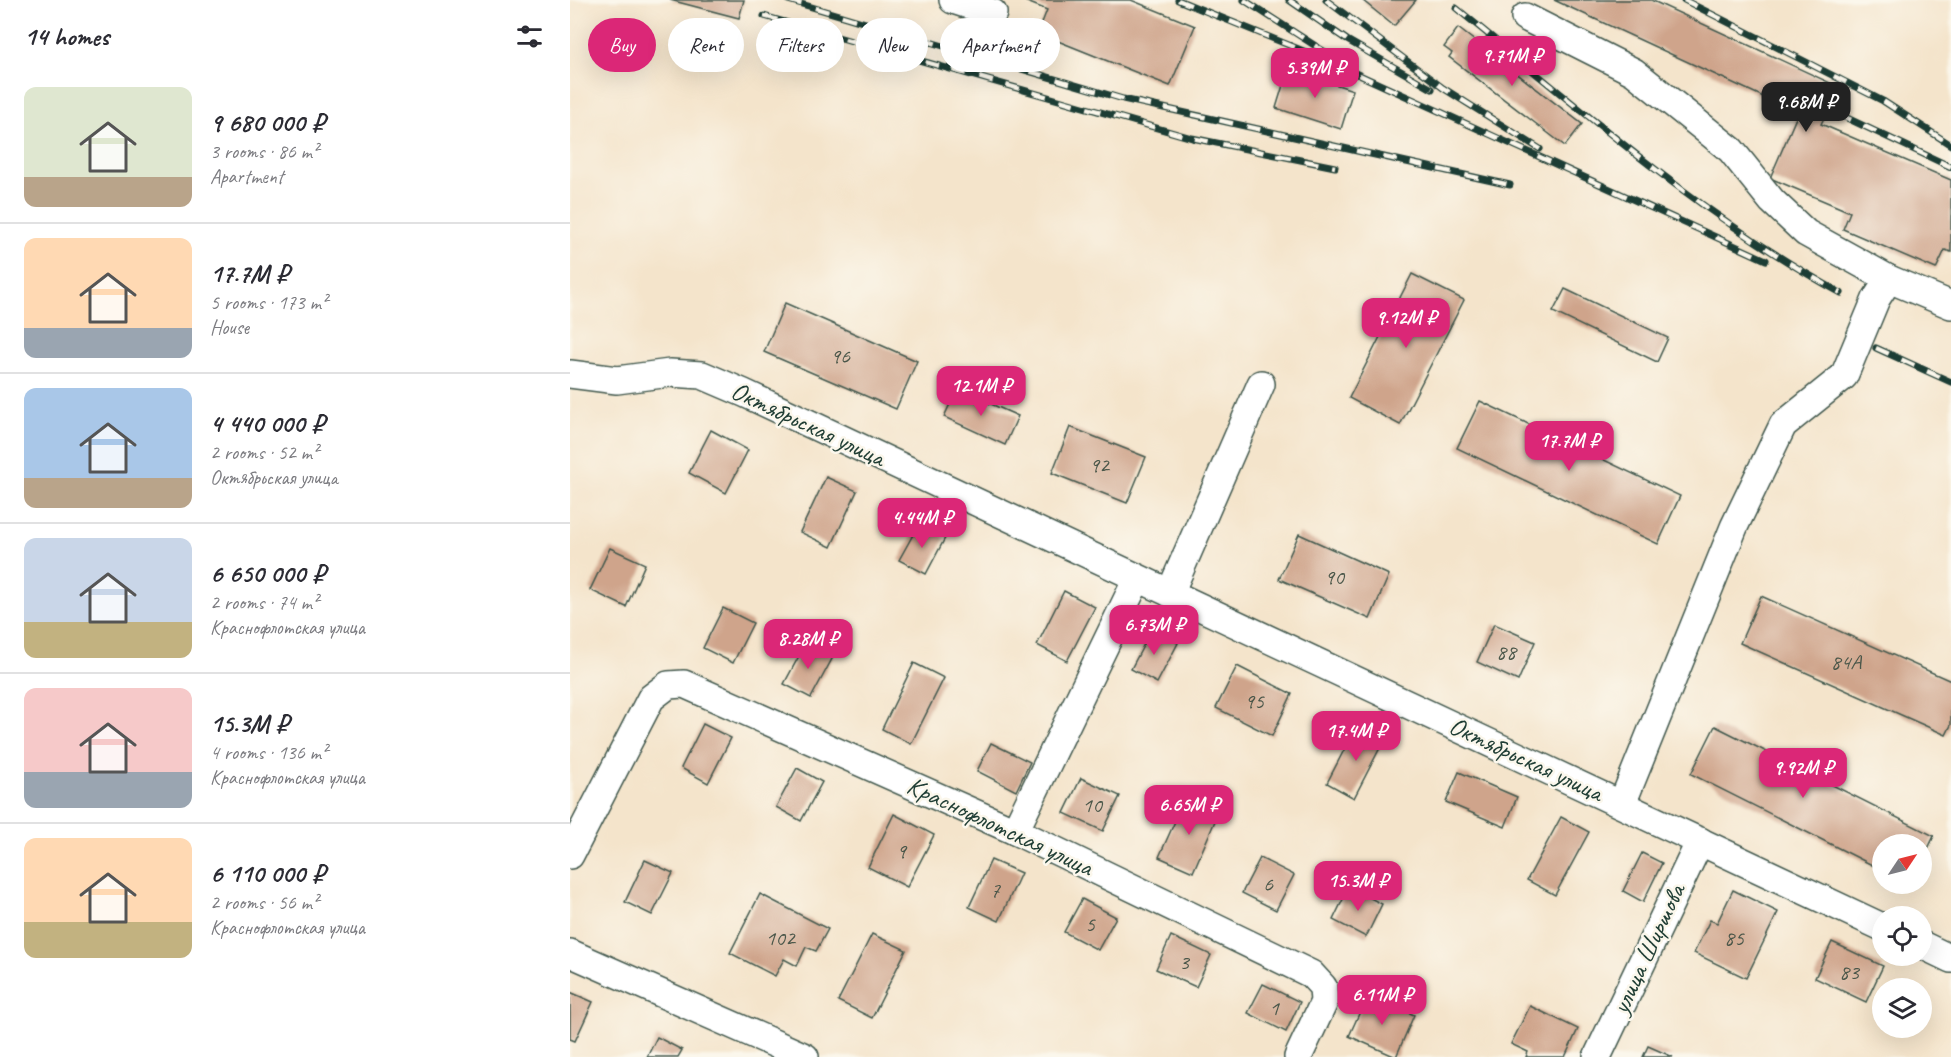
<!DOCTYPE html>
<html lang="en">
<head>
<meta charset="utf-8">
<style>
  body { margin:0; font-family:Caveat,sans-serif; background:#f7f7f7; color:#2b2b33; height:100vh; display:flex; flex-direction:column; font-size:22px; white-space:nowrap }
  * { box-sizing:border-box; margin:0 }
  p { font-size:20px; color:#7c7c81 }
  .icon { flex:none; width:33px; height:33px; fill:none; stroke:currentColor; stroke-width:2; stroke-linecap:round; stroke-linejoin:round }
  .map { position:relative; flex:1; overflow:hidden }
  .details { display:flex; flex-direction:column; background:#fff; width:570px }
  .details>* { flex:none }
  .top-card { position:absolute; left:18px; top:18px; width:570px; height:54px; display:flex; gap:12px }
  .needle { width:39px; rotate:55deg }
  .buttons { position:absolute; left:1302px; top:834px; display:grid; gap:12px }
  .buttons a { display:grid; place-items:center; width:60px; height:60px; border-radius:50%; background:#fff; box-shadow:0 6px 24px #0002; font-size:30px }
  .price { position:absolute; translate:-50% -51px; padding:0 14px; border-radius:12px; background:#db2777; color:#fff; font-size:20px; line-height:39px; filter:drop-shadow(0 2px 3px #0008) }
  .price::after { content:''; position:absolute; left:50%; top:36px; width:18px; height:14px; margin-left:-9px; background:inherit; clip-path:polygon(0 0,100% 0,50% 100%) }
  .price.active { background:#222; color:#fff }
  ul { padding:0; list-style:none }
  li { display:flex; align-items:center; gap:18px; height:150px; padding:0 24px }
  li+li { border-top:2px solid #e1e1e2 }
  li span { display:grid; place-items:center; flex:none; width:168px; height:120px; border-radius:12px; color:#555 }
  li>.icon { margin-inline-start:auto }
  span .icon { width:72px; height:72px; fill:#fffc; stroke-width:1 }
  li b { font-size:26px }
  h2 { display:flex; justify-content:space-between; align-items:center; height:72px; padding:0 24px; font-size:26px }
  .tag { padding:0 21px; border-radius:27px; background:#fff; box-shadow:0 6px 24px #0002; font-size:21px; line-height:54px }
  .tag.active { background:#db2777; color:#fff }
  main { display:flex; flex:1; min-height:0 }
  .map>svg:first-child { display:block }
  .building { fill:#cfa48b }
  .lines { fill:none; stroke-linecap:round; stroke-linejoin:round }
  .minor-casing { stroke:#3f564b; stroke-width:30 }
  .minor { stroke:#fff; stroke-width:27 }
  .rail-casing { stroke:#1f3d34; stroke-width:7 }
  .rail { stroke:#fbf7ec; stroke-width:4.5; stroke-dasharray:14; stroke-linecap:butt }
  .labels { text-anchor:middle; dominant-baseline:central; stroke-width:5; stroke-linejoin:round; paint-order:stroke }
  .number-label { font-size:22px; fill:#4b574a }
  .street-label { font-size:26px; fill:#1f3d34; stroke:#fbf7ec }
</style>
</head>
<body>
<main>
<section class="details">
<h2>14 homes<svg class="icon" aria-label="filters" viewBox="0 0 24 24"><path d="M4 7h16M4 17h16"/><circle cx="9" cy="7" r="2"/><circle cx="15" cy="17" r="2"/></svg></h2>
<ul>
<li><span style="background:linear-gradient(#dfe7d0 75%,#b9a48a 0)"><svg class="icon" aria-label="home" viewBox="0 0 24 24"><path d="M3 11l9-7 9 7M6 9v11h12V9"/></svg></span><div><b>9 680 000 ₽</b><p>3 rooms · 86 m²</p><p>Apartment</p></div></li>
<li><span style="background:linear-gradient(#ffd9b3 75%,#9aa5b1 0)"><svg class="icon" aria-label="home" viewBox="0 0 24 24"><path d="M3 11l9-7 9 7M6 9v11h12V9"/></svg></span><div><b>17.7M ₽</b><p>5 rooms · 173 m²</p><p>House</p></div></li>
<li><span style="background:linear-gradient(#a9c7e8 75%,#b9a48a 0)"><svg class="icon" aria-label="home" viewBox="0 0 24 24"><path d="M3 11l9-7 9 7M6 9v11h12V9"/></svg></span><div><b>4 440 000 ₽</b><p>2 rooms · 52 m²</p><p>Октябрьская улица</p></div></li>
<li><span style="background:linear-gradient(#c9d6e8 70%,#c2b280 0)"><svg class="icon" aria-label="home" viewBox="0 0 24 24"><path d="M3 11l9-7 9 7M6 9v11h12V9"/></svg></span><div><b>6 650 000 ₽</b><p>2 rooms · 74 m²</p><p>Краснофлотская улица</p></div></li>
<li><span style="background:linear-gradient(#f6c9c9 70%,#9aa5b1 0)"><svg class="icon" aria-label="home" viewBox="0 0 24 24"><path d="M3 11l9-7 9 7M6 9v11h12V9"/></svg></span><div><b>15.3M ₽</b><p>4 rooms · 136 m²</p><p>Краснофлотская улица</p></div></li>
<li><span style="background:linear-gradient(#ffd9b3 70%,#c2b280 0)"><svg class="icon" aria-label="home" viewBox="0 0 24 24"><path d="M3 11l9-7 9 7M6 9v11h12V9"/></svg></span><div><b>6 110 000 ₽</b><p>2 rooms · 56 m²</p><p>Краснофлотская улица</p></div></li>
</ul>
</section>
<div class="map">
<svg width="1381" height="1057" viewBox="0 0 1381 1057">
  <rect width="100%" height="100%" fill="#fbf7ec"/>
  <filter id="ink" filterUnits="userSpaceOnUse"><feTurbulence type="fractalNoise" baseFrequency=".0167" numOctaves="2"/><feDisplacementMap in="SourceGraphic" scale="12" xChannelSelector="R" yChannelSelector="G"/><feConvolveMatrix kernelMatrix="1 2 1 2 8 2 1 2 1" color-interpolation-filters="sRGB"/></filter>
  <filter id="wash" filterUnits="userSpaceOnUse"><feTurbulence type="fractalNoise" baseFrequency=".008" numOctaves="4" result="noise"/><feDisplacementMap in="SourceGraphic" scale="24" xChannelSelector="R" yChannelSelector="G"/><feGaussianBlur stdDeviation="1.35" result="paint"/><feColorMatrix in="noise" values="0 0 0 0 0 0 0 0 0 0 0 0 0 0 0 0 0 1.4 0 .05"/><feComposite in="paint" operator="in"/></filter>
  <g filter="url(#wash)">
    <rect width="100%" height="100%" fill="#f4e4cb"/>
    <g id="blocks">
      <g class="building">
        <path d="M100,0H174L169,18Z"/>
        <path d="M452,0H561L625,26L600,86L468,33L477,10Z"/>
        <path d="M792,0H846L824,26Z"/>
        <path d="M984,0H1081L1269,87L1251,124L1381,180V252L1375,250L1366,269L1273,229L1280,212L1200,178L1228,113Z"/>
        <path d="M888,28L1012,124L995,146L879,57L882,53L874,47Z"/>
        <path d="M718,69L783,90L771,129L706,108Z"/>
        <path d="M842,274L894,300L830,425L779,398Z"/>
        <path d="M995,289L1098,338L1087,362L983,312Z"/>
        <path d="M215,303L347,361L326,409L194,352Z"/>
        <path d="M387,389L448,416L435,445L374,417Z"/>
        <path d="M910,401L1110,496L1088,544L887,448Z"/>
        <path d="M500,427L576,457L557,503L482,473Z"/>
        <path d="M141,430L178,450L156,493L119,473Z"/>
        <path d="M256,477L287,491L261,547L230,532Z"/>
        <path d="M349,524L375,538L356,574L329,560Z"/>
        <path d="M729,534L819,575L800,619L709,579Z"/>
        <path d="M40,548L75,564L56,607L20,590Z"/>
        <path d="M494,591L525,607L497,661L467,645Z"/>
        <path d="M1191,596L1381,681V725L1376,735L1170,643Z"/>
        <path d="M153,608L183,623L163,663L133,648Z"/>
        <path d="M924,624L965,642L948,681L907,662Z"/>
        <path d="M582,629L608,643L587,683L561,669Z"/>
        <path d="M236,643L263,657L241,698L214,684Z"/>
        <path d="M344,663L374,678L341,744L312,729Z"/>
        <path d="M667,666L722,694L702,736L646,708Z"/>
        <path d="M133,724L161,738L138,783L111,768Z"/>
        <path d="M787,725L814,740L784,798L757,783Z"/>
        <path d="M1145,726L1364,836L1352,861V844H1312V870L1121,774Z"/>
        <path d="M421,743L460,762L446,791L407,771Z"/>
        <path d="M227,768L252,782L231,821L206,807Z"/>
        <path d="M889,772L947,797L935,827L876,802Z"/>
        <path d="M511,778L550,796L533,831L494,813Z"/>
        <path d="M615,799L648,814L623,872L589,857Z"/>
        <path d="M324,814L364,835L337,887L298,867Z"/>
        <path d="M991,817L1019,832L985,895L957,880Z"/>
        <path d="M1072,853L1092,863L1073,902L1053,891Z"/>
        <path d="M690,858L724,875L706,910L672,893Z"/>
        <path d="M75,860L103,873L82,915L55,902Z"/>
        <path d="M421,860L451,873L429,921L399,907Z"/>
        <path d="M779,887L812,904L796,937L763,920Z"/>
        <path d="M1163,890L1208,912L1176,978L1124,953L1140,920L1147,923Z"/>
        <path d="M190,894L258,929L246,951L236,947L227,966L214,959L205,976L160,953Z"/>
        <path d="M512,899L546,917L528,950L494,932Z"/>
        <path d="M302,934L336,950L302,1018L268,1001Z"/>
        <path d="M601,936L641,955L626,987L586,969Z"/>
        <path d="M1262,942L1313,966L1296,1002L1245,978Z"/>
        <path d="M693,984L730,1002L716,1032L678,1013Z"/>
        <path d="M0,992L23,1002L5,1041L0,1039Z"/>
        <path d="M798,994L844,1015L826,1057L779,1036Z"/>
        <path d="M960,1006L1008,1029L995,1057H956L958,1052L941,1044Z"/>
        <path d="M87,1037L112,1050L108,1057H77Z"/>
        <path d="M1078,1046L1103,1057H1073Z"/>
      </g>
    </g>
  </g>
  <g filter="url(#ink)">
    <use href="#blocks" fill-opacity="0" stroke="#3f564b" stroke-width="1.5"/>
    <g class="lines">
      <defs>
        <g id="minor">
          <path d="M383,0L423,13"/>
          <path d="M955,17L1064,72L1161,150L1202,201L1236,233L1319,279L1381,305"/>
          <path d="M0,374L47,380L100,373L132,375L174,393L1312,927"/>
          <path d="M600,593L691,384"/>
          <path d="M1052,804L1164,527L1213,425L1274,376L1306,299L1319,279"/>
          <path d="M445,831L567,579"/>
          <path d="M0,855L81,698L98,685L114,684L445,831L741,974L753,987L754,1002L728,1057"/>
          <path d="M1352,945L1381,959"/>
          <path d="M0,953L235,1057"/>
          <path d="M1027,1057L1130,841"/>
        </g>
      </defs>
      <use href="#minor" class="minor-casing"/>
      <use href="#minor" class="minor"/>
      <defs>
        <g id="rail">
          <path d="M218,0L553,99L940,185"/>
          <path d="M608,0L763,63L1196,260"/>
          <path d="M674,0L755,52"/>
          <path d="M719,0L777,40L862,89"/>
          <path d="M756,0L873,88L970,149"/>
          <path d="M1114,0L1313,101L1381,145"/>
          <path d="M886,8C1010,108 1130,216 1271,293"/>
          <path d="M194,16L622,138L765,167"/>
          <path d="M1243,102L1381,167"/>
          <path d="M1306,348L1381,382"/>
        </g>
      </defs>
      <use href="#rail" class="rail-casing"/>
      <use href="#rail" class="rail"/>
    </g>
  </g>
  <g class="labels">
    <g class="number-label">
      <text x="270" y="356">96</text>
      <text x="529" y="465">92</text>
      <text x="764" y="577">90</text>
      <text x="936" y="652">88</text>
      <text x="1276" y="662">84А</text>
      <text x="684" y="701">95</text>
      <text x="522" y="805">10</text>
      <text x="331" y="851">9</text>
      <text x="698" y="884">6</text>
      <text x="425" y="890">7</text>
      <text x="520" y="924">5</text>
      <text x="210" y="938">102</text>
      <text x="1164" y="938">85</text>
      <text x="614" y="962">3</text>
      <text x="1279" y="972">83</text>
      <text x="704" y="1008">1</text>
    </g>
    <g class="street-label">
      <text transform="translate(238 424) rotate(25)">Октябрьская улица</text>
      <text transform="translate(956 759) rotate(25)">Октябрьская улица</text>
      <text transform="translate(430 826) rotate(25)">Краснофлотская улица</text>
      <text transform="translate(1078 949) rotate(-65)">улица Ширшова</text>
    </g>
  </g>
</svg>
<div class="buttons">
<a><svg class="needle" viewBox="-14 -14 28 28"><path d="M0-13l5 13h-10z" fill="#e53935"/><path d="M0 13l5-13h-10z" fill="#7c7c81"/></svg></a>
<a><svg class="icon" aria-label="locate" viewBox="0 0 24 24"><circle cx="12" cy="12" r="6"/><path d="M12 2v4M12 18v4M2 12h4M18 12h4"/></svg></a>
<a><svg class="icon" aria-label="layers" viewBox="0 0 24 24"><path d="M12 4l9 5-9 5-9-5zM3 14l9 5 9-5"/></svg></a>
</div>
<b class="price" style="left:942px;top:87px">9.71M ₽</b>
<b class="price" style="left:745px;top:99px">5.39M ₽</b>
<b class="price active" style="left:1236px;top:133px">9.68M ₽</b>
<b class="price" style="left:836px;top:349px">9.12M ₽</b>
<b class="price" style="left:411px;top:417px">12.1M ₽</b>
<b class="price" style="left:999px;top:472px">17.7M ₽</b>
<b class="price" style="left:352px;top:549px">4.44M ₽</b>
<b class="price" style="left:584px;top:656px">6.73M ₽</b>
<b class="price" style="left:238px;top:670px">8.28M ₽</b>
<b class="price" style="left:786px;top:762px">17.4M ₽</b>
<b class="price" style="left:1233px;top:799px">9.92M ₽</b>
<b class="price" style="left:619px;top:836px">6.65M ₽</b>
<b class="price" style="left:788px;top:912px">15.3M ₽</b>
<b class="price" style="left:812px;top:1026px">6.11M ₽</b>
<div class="top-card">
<a class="tag active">Buy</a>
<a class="tag">Rent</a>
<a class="tag">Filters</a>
<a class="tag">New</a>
<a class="tag">Apartment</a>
</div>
</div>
</main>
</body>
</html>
